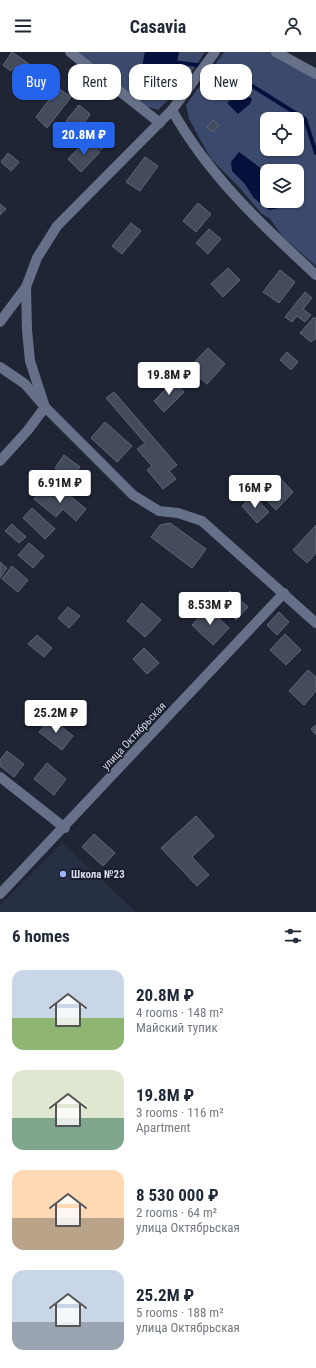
<!DOCTYPE html>
<html lang="en">
<head>
<meta charset="utf-8">
<style>
  body { margin:0; font-family:"Roboto Condensed",sans-serif; background:#f2f2f3; color:#1f2937; height:100vh; display:flex; flex-direction:column; font-size:15px; white-space:nowrap }
  * { box-sizing:border-box; margin:0 }
  p { font-size:13px; color:#747a83 }
  .icon { flex:none; width:22px; height:22px; fill:none; stroke:currentColor; stroke-width:2; stroke-linecap:round; stroke-linejoin:round }
  .map { position:relative; height:860px; overflow:hidden }
  .sheet { display:flex; flex-direction:column; background:#fff; flex:1 }
  .sheet>* { flex:none }
  .guide { position:absolute; left:12px; top:12px; width:292px; height:36px; display:flex; gap:8px }
  .fabs { position:absolute; left:260px; top:60px; display:grid; gap:8px }
  .fabs a { display:grid; place-items:center; width:44px; height:44px; border-radius:8px; background:#fff; box-shadow:0 1px 3px #0004; font-size:20px }
  .price { position:absolute; translate:-50% -34px; padding:0 9px; border-radius:4px; background:#fff; color:#222; font-size:13px; line-height:26px; filter:drop-shadow(0 1px 2px #0008) }
  .price::after { content:''; position:absolute; left:50%; top:24px; width:12px; height:9px; margin-left:-6px; background:inherit; clip-path:polygon(0 0,100% 0,50% 100%) }
  .price.active { background:#2563eb; color:#fff }
  ul { padding:0; list-style:none }
  li { display:flex; align-items:center; gap:12px; height:100px; padding:0 12px }
  li span { display:grid; place-items:center; flex:none; width:112px; height:80px; border-radius:12px; color:#555 }
  li>.icon { margin-inline-start:auto }
  span .icon { width:48px; height:48px; fill:#fffc; stroke-width:1 }
  li b { font-size:17px }
  h2 { display:flex; justify-content:space-between; align-items:center; height:48px; padding:0 12px; font-size:17px }
  .pill { padding:0 14px; border-radius:12px; background:#fff; box-shadow:0 1px 3px #0004; font-size:14px; line-height:36px }
  .pill.active { background:#2563eb; color:#fff }
  header { display:flex; justify-content:space-between; align-items:center; height:52px; padding:0 12px; background:#fff; font-size:18px; font-weight:700 }
  .map>svg:first-child { display:block }
  .built { fill:#262f44 }
  .green { fill:#3b496d; fill-rule:evenodd }
  .water { fill:#06103d }
  .lines { fill:none; stroke-linecap:round; stroke-linejoin:round }
  .stream { stroke:#06103d; stroke-width:4 }
  .building { fill:#434b5d; stroke:#5e6679 }
  .minor { stroke:#667088; stroke-width:10 }
  .poi-dot { fill:#99b5fd; stroke:#161c2b; stroke-width:1.5 }
  .labels { text-anchor:middle; dominant-baseline:central; stroke-width:3.5; stroke-linejoin:round; paint-order:stroke }
  .street-label { font-size:11px; fill:#d6dae5; stroke:#161c2b }
  .poi-label { font-size:11px; font-weight:bold; fill:#d6dae5; stroke:#161c2b; text-anchor:start }
</style>
</head>
<body>
<header><svg class="icon" aria-label="menu" viewBox="0 0 24 24"><path d="M4 6h16M4 12h16M4 18h16"/></svg>Casavia<svg class="icon" aria-label="person" viewBox="0 0 24 24"><circle cx="12" cy="8" r="4"/><path d="M4 21q1-7 8-7t8 7"/></svg></header>
<div class="map">
<svg width="316" height="860" viewBox="0 0 316 860">
  <rect width="100%" height="100%" fill="#1f2535"/>
  <path class="built" d="M62,791L136,860H0V853Z"/>
  <g class="green">
    <path d="M74,0H145L141,21H174L179,0H205L181,35L158,58L145,54Z"/>
    <path d="M224,0H270L316,26V214L283,185L270,167L261,161L238,134L211,107L189,67L186,53ZM267,67H297V97H267ZM239,100L267,121V119H297V149H283L279,156L254,146L245,132Z"/>
  </g>
  <g class="water">
    <path d="M145,0H179L174,21L141,22Z"/>
    <path d="M241,37L252,47L250,52L238,62L227,51Z"/>
    <path d="M239,100L267,121V149H283L279,156L269,158L254,146L245,132L232,119L231,110Z"/>
  </g>
  <g class="lines">
    <g class="stream">
      <path d="M173,10L212,15"/>
      <path d="M230,20L305,67L316,101"/>
    </g>
  </g>
  <g class="building">
    <path d="M12,0L29,12L21,22L13,16L11,19L3,13Z"/>
    <path d="M58,36L71,45L47,76L36,65Z"/>
    <path d="M79,53L90,62L79,79L66,69Z"/>
    <path d="M213,68L219,73L213,80L207,75Z"/>
    <path d="M104,73L112,81L106,88L108,90L101,98L90,88Z"/>
    <path d="M87,87L100,100L81,120L68,107Z"/>
    <path d="M8,101L19,110L11,119L1,110Z"/>
    <path d="M145,105L158,114L140,139L126,130Z"/>
    <path d="M198,151L211,162L196,180L183,169Z"/>
    <path d="M0,152L6,157L0,163Z"/>
    <path d="M131,171L141,179L122,202L112,194Z"/>
    <path d="M209,177L221,187L208,202L196,191Z"/>
    <path d="M228,216L240,228L223,245L211,232Z"/>
    <path d="M280,218L295,230L279,251L263,240Z"/>
    <path d="M305,240L312,246L303,257L311,263L305,270L297,264L292,270L285,265Z"/>
    <path d="M314,265L316,267V286L311,290L300,281Z"/>
    <path d="M208,296L225,312L207,332L189,316Z"/>
    <path d="M287,300L298,310L291,318L280,308Z"/>
    <path d="M174,329L184,340L164,360L154,349Z"/>
    <path d="M114,340L177,413L169,419L176,427L163,437L147,418L152,414L137,397L145,391L106,346Z"/>
    <path d="M105,370L132,394L117,410L91,386Z"/>
    <path d="M64,403L80,415L71,427L55,416Z"/>
    <path d="M281,427L293,440L276,458L263,445Z"/>
    <path d="M44,435L56,445L62,437L86,457L76,469L63,457L56,465L34,447Z"/>
    <path d="M253,443L269,460L257,471L242,454Z"/>
    <path d="M32,456L55,477L45,487L23,466Z"/>
    <path d="M170,471L206,497L192,516L151,485L160,473Z"/>
    <path d="M12,472L26,485L19,491L5,479Z"/>
    <path d="M316,473V501L307,511L293,498Z"/>
    <path d="M29,491L44,504L33,516L18,503Z"/>
    <path d="M0,510L7,516L0,526Z"/>
    <path d="M12,514L28,528L18,540L2,527Z"/>
    <path d="M230,539L248,555L236,568L219,552Z"/>
    <path d="M142,551L161,568L145,585L127,569Z"/>
    <path d="M68,555L80,564L69,576L58,566Z"/>
    <path d="M208,556L229,576L213,593L192,573Z"/>
    <path d="M279,560L289,570L277,583L267,573Z"/>
    <path d="M285,582L301,598L286,613L270,598Z"/>
    <path d="M37,583L52,596L44,605L28,592Z"/>
    <path d="M144,596L159,611L147,622L133,607Z"/>
    <path d="M308,618L316,625V639L304,653L289,639Z"/>
    <path d="M51,666L73,684L62,698L39,680Z"/>
    <path d="M316,673V683L311,677Z"/>
    <path d="M7,699L24,712L14,725L0,714V708Z"/>
    <path d="M47,711L66,727L54,743L34,727Z"/>
    <path d="M196,764L214,784L192,805L209,823L197,834L161,796Z"/>
    <path d="M94,782L115,801L103,814L82,795Z"/>
  </g>
  <g class="lines">
    <g class="minor">
      <path d="M70,0L160,71"/>
      <path d="M276,0L316,22"/>
      <path d="M172,58C208,123 262,173 316,223"/>
      <path d="M0,270L26,235"/>
      <path d="M0,315L25,332L45,355L133,443L159,459L178,461L202,469L316,571"/>
      <path d="M0,409L28,378L45,355L30,309L27,278L26,235L37,206L57,174L172,58L215,0"/>
      <path d="M0,725L65,776"/>
      <path d="M0,842L284,541"/>
    </g>
  </g>
  <circle class="poi-dot" cx="63" cy="822" r="4"/>
  <g class="labels">
    <g class="street-label">
      <text transform="translate(134 684) rotate(-47)">улица Октябрьская</text>
    </g>
    <g class="poi-label">
      <text x="71" y="822">Школа №23</text>
    </g>
  </g>
</svg>
<div class="fabs">
<a><svg class="icon" aria-label="locate" viewBox="0 0 24 24"><circle cx="12" cy="12" r="6"/><path d="M12 2v4M12 18v4M2 12h4M18 12h4"/></svg></a>
<a><svg class="icon" aria-label="layers" viewBox="0 0 24 24"><path d="M12 4l9 5-9 5-9-5zM3 14l9 5 9-5"/></svg></a>
</div>
<b class="price active" style="left:84px;top:104px">20.8M ₽</b>
<b class="price" style="left:169px;top:344px">19.8M ₽</b>
<b class="price" style="left:60px;top:452px">6.91M ₽</b>
<b class="price" style="left:255px;top:457px">16M ₽</b>
<b class="price" style="left:210px;top:574px">8.53M ₽</b>
<b class="price" style="left:56px;top:682px">25.2M ₽</b>
<div class="guide">
<a class="pill active">Buy</a>
<a class="pill">Rent</a>
<a class="pill">Filters</a>
<a class="pill">New</a>
</div>
</div>
<section class="sheet">
<h2>6 homes<svg class="icon" aria-label="filters" viewBox="0 0 24 24"><path d="M4 7h16M4 17h16"/><circle cx="9" cy="7" r="2"/><circle cx="15" cy="17" r="2"/></svg></h2>
<ul>
<li><span style="background:linear-gradient(#c9d6e8 60%,#8fb573 0)"><svg class="icon" aria-label="home" viewBox="0 0 24 24"><path d="M3 11l9-7 9 7M6 9v11h12V9"/></svg></span><div><b>20.8M ₽</b><p>4 rooms · 148 m²</p><p>Майский тупик</p></div></li>
<li><span style="background:linear-gradient(#dfe7d0 60%,#7fa58c 0)"><svg class="icon" aria-label="home" viewBox="0 0 24 24"><path d="M3 11l9-7 9 7M6 9v11h12V9"/></svg></span><div><b>19.8M ₽</b><p>3 rooms · 116 m²</p><p>Apartment</p></div></li>
<li><span style="background:linear-gradient(#ffd9b3 60%,#b9a48a 0)"><svg class="icon" aria-label="home" viewBox="0 0 24 24"><path d="M3 11l9-7 9 7M6 9v11h12V9"/></svg></span><div><b>8 530 000 ₽</b><p>2 rooms · 64 m²</p><p>улица Октябрьская</p></div></li>
<li><span style="background:linear-gradient(#c9d6e8 65%,#9aa5b1 0)"><svg class="icon" aria-label="home" viewBox="0 0 24 24"><path d="M3 11l9-7 9 7M6 9v11h12V9"/></svg></span><div><b>25.2M ₽</b><p>5 rooms · 188 m²</p><p>улица Октябрьская</p></div></li>
</ul>
</section>
</body>
</html>
